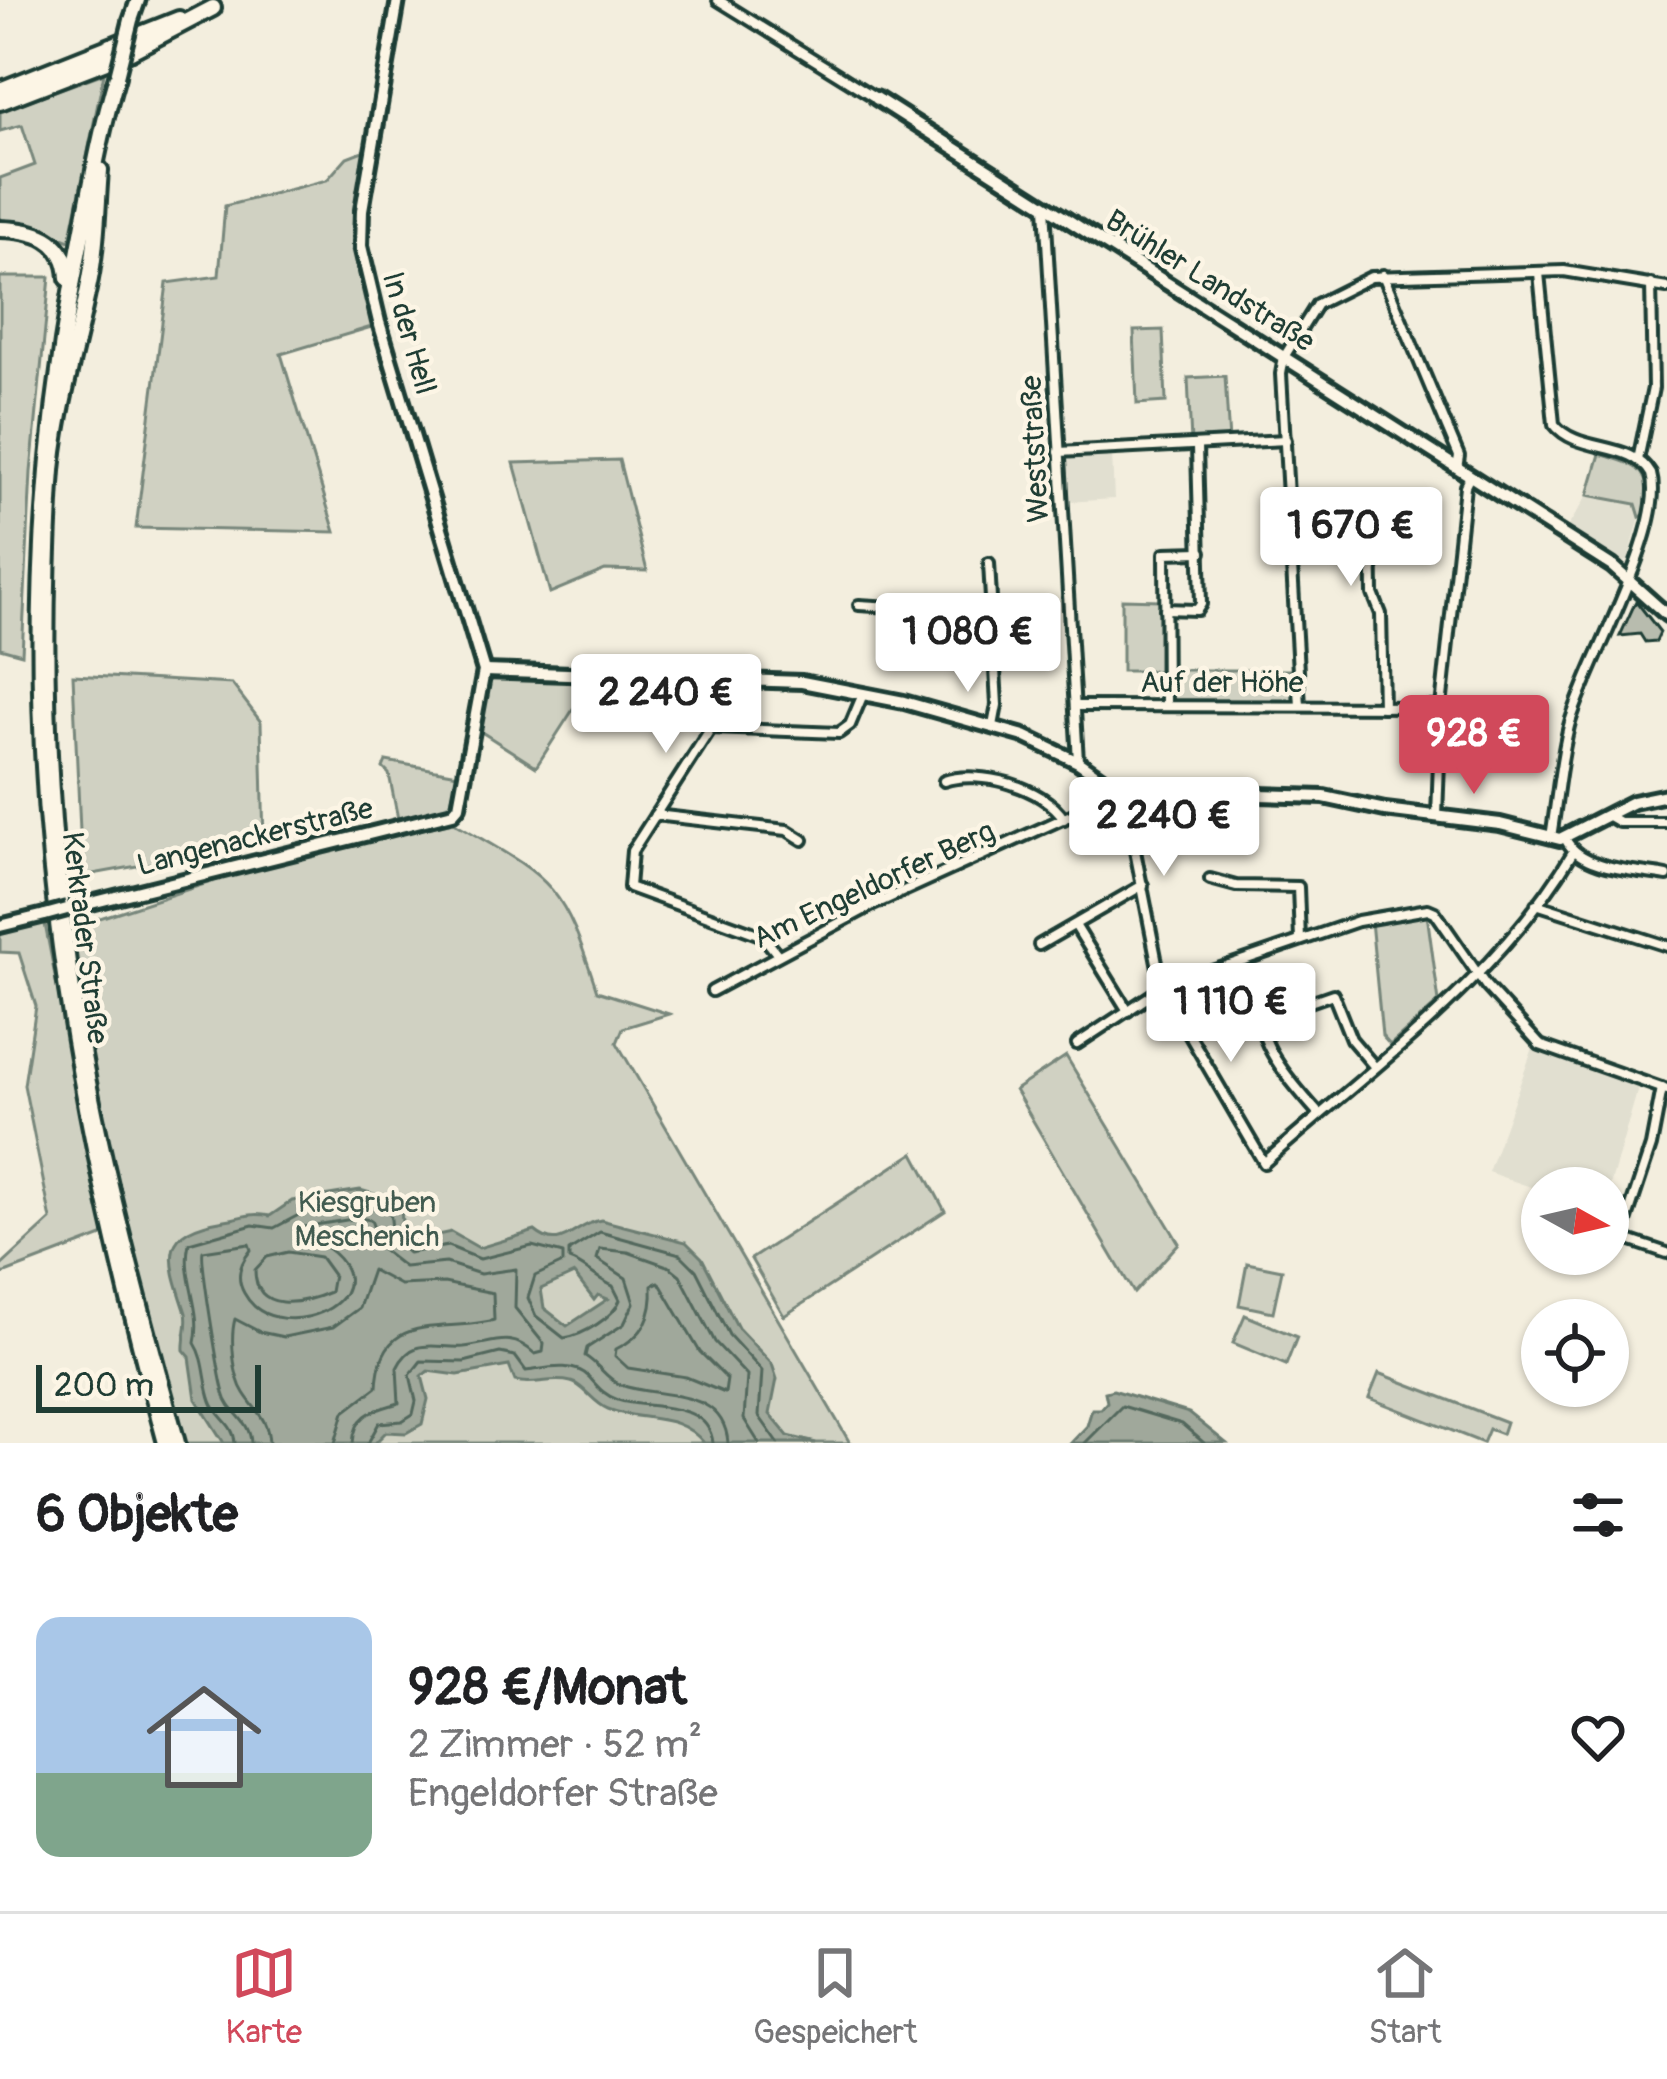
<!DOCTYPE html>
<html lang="de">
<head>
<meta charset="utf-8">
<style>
  body { margin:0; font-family:Pangolin,sans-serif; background:#f2f2f2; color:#202124; height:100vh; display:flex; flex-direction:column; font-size:45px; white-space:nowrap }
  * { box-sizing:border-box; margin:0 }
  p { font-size:39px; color:#757577 }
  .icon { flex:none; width:66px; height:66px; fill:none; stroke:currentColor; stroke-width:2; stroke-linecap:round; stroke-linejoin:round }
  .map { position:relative; height:1443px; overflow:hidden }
  .drawer { display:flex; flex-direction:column; background:#fff; flex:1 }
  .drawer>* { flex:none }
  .needle { width:78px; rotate:98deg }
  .fabs { position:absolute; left:1521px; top:1167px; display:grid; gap:24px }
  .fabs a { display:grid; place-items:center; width:108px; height:108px; border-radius:50%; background:#fff; box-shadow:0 3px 9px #0004; font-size:60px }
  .scale { position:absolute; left:36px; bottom:30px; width:225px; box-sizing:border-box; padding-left:12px; border:6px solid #1f3d34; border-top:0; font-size:33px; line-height:42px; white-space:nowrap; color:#1f3d34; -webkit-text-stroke:9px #fcf5e5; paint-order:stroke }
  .price { position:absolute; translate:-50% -102px; padding:0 27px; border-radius:12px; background:#fff; color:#222; font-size:39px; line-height:78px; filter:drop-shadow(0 3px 6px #0008) }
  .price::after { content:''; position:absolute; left:50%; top:72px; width:36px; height:27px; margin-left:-18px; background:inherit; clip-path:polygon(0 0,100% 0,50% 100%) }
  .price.current { background:#d1495b; color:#fff }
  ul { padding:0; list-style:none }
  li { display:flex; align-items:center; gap:36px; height:300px; padding:0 36px }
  li span { display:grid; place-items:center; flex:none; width:336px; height:240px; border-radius:24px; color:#555 }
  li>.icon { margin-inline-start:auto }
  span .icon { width:144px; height:144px; fill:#fffc; stroke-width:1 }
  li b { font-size:51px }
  h2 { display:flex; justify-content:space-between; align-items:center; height:144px; padding:0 36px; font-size:51px }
  .dock { display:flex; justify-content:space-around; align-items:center; height:168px; border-top:3px solid #e0e0e0; background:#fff; font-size:33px; color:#757577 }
  .dock a { display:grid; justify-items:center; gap:6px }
  .dock .current { color:#d1495b }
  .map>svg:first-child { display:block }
  .built { fill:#e1dfd0 }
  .green { fill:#d0d1c2; stroke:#78877b; stroke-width:3 }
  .water { fill:#a0a89b; stroke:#6c7d72; stroke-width:3; fill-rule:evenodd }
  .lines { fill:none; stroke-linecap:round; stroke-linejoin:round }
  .shore { stroke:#53685d; stroke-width:3 }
  .building { fill:#b8bcae; stroke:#1f3d34; stroke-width:3 }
  .street-casing { stroke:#1f3d34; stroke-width:16 }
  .secondary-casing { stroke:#1f3d34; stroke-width:20 }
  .primary-casing { stroke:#1f3d34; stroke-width:21 }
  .highway-casing { stroke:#1f3d34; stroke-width:22 }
  .street { stroke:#fcf5e5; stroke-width:8 }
  .secondary { stroke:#fcf5e5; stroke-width:10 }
  .primary { stroke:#fcf5e5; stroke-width:12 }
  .highway { stroke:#fcf5e5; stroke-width:14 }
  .secondary-bridge-casing { stroke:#1f3d34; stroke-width:20; stroke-linecap:butt }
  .primary-bridge-casing { stroke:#1f3d34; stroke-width:21; stroke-linecap:butt }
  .secondary-bridge { stroke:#fcf5e5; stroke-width:10 }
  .primary-bridge { stroke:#fcf5e5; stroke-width:12 }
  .labels { text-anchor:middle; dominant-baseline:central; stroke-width:9; stroke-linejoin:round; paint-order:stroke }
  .street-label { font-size:30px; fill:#1f3d34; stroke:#fcf5e5 }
  .park-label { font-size:30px; fill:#425b50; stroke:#fcf5e5 }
</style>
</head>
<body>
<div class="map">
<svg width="1667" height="1443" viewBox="0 0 1667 1443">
  <rect width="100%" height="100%" fill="#f3eede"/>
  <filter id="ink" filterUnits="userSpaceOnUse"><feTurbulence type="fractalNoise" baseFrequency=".00833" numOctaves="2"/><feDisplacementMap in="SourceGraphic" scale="24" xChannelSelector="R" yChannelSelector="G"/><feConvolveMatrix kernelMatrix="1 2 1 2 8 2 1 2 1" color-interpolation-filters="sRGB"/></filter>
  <g filter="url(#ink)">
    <g class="built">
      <path d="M1112,455L1114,499L1067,502L1066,458Z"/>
      <path d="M1588,495L1637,504L1640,517L1628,561L1620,562L1567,528Z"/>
      <path d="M1533,1048L1639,1085L1608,1193V1188L1542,1191L1488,1172Z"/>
    </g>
    <g class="green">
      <path d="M104,73L70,241L33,226L0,224V178L35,165L22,125L0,131V111Z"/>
      <path d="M365,150C356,223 355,255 375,326L281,354L335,532L136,528L167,283L219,276L225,206L327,180L347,157Z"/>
      <path d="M0,277H50L31,472L22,654L0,648Z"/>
      <path d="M1163,330L1166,402L1137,404L1134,331Z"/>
      <path d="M1225,376L1229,442L1191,443L1188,378Z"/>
      <path d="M1600,454C1641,467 1651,468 1646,514L1640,517L1636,504L1588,495Z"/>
      <path d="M619,460L647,571L605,570L550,593L514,463Z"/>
      <path d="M1122,599L1160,600L1159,671H1122Z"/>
      <path d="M1169,670H1296L1297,698L1289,704H1175L1169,699Z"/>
      <path d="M73,675L232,684L261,722L264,843L82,876Z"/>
      <path d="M495,677L590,683L536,767L480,731L489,683Z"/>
      <path d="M386,761L458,774L450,806L398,819L389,774L383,768Z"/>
      <path d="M453,822C552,880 561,879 597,991L669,1014L623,1028L617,1043L850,1443H183C136,1273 93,1102 72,927L260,866Z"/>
      <path d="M1407,914H1427L1439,1002L1390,1045L1382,1036L1371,921Z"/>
      <path d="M44,919L105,1235L0,1275V1267L51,1220L24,1085L36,1006L19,953L0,952V930Z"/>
      <path d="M1066,1056L1179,1243L1134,1293L1015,1090Z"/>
      <path d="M914,1153L945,1211L784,1316L751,1259Z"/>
      <path d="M1247,1263L1282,1270L1273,1312L1239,1305Z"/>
      <path d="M1245,1315L1297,1337L1286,1365L1233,1343Z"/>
      <path d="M1379,1373L1506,1422L1502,1434L1489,1429L1483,1443L1369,1398Z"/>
    </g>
    <g class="water">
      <path d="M360,1190L401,1202L402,1226L410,1241L451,1232L479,1248L535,1231C562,1254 574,1224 601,1220L686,1242L702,1258L738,1328L772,1364L777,1379L770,1414L788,1436L816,1443H704C678,1411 643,1423 608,1409C593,1403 584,1385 571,1382C551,1377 534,1386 515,1381L509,1366L458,1375L428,1371L422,1376L428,1399L422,1424L406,1433L386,1432L375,1443H224L196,1399L190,1357L184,1350C183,1337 189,1326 186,1313C168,1258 157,1231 225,1220C244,1217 251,1212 270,1216L292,1201ZM574,1274L594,1300L598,1295L608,1299L567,1326L544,1308L541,1289Z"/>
      <path d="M1113,1390L1189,1413L1226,1443H1071L1087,1426L1092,1409H1101L1107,1402L1105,1392Z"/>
    </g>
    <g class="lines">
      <g class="shore">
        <path d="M288,1252L320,1257L333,1275L330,1292C302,1304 255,1314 255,1270L267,1257Z"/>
        <path d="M659,1282L700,1352L727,1379L725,1393L686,1377L628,1368L615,1356L616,1349C644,1336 654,1316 652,1285Z"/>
        <path d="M235,1443C234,1423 217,1419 211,1401C204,1382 206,1360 195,1343C203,1308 181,1278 189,1243L253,1225L274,1228L312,1208L360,1202L390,1210L393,1239L408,1253L448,1246L480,1259L532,1246L563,1254V1263L535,1276L528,1298L536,1316L564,1338C582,1336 614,1317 620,1300L613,1286C596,1279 585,1265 569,1260V1251L600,1232L680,1254L696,1270L729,1335L762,1371L759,1416L778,1443"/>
        <path d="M251,1443C250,1419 229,1414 224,1393C219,1376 200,1260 203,1251L249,1244L251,1250C240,1263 235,1277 244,1293C278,1357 421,1288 302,1234L303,1227L359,1218L371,1220L381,1249L404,1267L446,1263L480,1274L516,1269L515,1308L544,1344L543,1352L535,1354C510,1330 493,1344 464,1347C436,1349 413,1335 397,1368L399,1403C376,1410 355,1412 353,1443"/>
        <path d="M269,1443C268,1418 256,1412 244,1393C233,1376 230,1337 235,1319L260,1332L284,1337L333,1327L359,1308L372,1270L400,1285L444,1283L493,1293L494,1320C443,1334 380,1308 377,1387L344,1412L335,1443"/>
        <path d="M368,1443L379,1423L402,1421L413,1414L416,1401L410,1375L421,1361L464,1362L500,1353L515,1356L526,1371C544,1369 574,1361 589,1377C599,1388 604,1395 618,1400C648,1410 708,1399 713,1443"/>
        <path d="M728,1443C724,1386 658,1399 621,1385C606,1379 599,1364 585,1356L587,1348L624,1324L634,1303L626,1278L597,1259L600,1249L628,1252L670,1267L680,1275L715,1342L747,1376L744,1419L759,1443"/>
        <path d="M1085,1443L1122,1406L1182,1424L1204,1443"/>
      </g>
    </g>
    <path class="building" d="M1636,601L1660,632L1656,641L1645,642L1640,634L1620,636Z"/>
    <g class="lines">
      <defs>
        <g id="street">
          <path d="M718,0L876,98"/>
          <path d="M1045,207L1078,761"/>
          <path d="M1539,273L1554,424C1577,454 1632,440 1651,474C1667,528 1584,669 1569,726C1560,762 1557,801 1551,837"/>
          <path d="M1383,275L1459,456L1457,468"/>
          <path d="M1059,452L1286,440"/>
          <path d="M1638,460L1653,388L1651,284"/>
          <path d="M1290,509L1372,513L1373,594L1381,614L1383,707"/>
          <path d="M989,563L997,705L993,726"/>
          <path d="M859,605L941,610L993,620"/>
          <path d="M1165,609L1197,610L1201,604L1197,447"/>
          <path d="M1075,706L1441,707"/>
          <path d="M1166,706L1165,553L1201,552"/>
          <path d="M1300,706L1281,374L1284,357L1317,304L1371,277L1564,271L1667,288"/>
          <path d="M944,781C979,769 1044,787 1064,819"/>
          <path d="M1117,796L1127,810L1162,988L1264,1163C1373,1066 1498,979 1573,852"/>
          <path d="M655,815L787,830L803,840"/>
          <path d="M1607,815L1619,822H1667"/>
          <path d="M1437,816L1441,707L1465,486L1470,476"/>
          <path d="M1566,840C1582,870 1636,870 1667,876"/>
          <path d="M1210,879L1236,886L1298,887L1300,940"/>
          <path d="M1536,904L1667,946"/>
          <path d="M1075,925L1128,1011"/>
          <path d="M1039,945L1143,885"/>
          <path d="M778,955L763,936L629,887L632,851L711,728L839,733L850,725L863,694"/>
          <path d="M1229,965L1239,996L1260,1022"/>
          <path d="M712,991L873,905L1082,810L1111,803L1119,792"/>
          <path d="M1077,1044L1162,988L1358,921L1428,909L1435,912L1486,986L1540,1045L1667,1090"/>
          <path d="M1319,1114C1298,1090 1261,1050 1261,1019L1333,994L1351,1039L1374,1066"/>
          <path d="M1608,1233L1667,1253"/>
          <path d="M1621,1237L1651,1146L1662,1088"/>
        </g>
        <g id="secondary">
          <path d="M876,98L1612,566L1667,615"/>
          <path d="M484,671L802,682L904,702L1024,736L1078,762L1119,791L1324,797L1385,810L1500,824L1560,839L1633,802L1667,795"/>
          <path d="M67,909L453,813L459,806L484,671L379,322L361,246L362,210L398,0"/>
          <path d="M0,926L45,915"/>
        </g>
        <path id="primary" d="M131,20L138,0"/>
        <g id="highway">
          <path d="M117,76C97,143 87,211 73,280C0,691 58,1046 166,1443"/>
          <path d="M0,90L179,19"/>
          <path d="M0,102L127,53L213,8"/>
          <path d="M100,170C97,207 97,243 90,279C77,347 55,414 51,484C40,672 48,860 81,1045C105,1180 141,1311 177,1443"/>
          <path d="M0,229C35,230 66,238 68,278"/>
        </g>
      </defs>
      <use href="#street" class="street-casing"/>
      <use href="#secondary" class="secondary-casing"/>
      <use href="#primary" class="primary-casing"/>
      <use href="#highway" class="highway-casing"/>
      <use href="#street" class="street"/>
      <use href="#secondary" class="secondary"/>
      <use href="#primary" class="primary"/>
      <use href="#highway" class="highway"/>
      <defs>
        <path id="secondary-bridge" d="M45,915L67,909"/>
        <path id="primary-bridge" d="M117,76L131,20"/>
      </defs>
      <use href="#secondary-bridge" class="secondary-bridge-casing"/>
      <use href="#primary-bridge" class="primary-bridge-casing"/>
      <use href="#secondary-bridge" class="secondary-bridge"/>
      <use href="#primary-bridge" class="primary-bridge"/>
    </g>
  </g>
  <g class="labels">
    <g class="street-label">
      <text transform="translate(1210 281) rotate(32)">Brühler Landstraße</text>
      <text transform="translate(409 333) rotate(74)">In der Hell</text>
      <text transform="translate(1035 449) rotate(-93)">Weststraße</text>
      <text x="1222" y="682">Auf der Höhe</text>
      <text transform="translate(255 837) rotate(-14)">Langenackerstraße</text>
      <text transform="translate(874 885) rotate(-25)">Am Engeldorfer Berg</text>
      <text transform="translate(85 938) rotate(83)">Kerkrader Straße</text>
    </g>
    <g class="park-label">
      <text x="367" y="1202">Kiesgruben<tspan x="367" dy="34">Meschenich</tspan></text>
    </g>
  </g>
</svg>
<div class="fabs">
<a><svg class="needle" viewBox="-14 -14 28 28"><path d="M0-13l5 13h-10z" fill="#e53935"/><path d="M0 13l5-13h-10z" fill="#757577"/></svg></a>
<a><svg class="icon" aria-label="locate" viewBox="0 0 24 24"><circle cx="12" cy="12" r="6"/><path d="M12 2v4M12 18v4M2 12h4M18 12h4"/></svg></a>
</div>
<div class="scale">200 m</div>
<b class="price" style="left:1351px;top:589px">1 670 €</b>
<b class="price" style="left:968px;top:695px">1 080 €</b>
<b class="price" style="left:666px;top:756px">2 240 €</b>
<b class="price current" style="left:1474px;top:797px">928 €</b>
<b class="price" style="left:1164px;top:879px">2 240 €</b>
<b class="price" style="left:1231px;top:1065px">1 110 €</b>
</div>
<section class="drawer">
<h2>6 Objekte<svg class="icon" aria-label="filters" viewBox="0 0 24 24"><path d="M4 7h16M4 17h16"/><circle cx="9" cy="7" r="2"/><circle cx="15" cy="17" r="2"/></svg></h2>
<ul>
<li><span style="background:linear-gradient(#a9c7e8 65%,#7fa58c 0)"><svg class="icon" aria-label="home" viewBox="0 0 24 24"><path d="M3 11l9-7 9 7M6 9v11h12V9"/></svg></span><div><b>928 €/Monat</b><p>2 Zimmer · 52 m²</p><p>Engeldorfer Straße</p></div><svg class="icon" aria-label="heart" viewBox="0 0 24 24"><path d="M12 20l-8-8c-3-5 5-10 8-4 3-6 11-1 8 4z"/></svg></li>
</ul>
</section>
<nav class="dock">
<a class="current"><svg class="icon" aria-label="map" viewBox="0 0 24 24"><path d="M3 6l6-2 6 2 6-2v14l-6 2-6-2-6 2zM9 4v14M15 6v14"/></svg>Karte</a>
<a><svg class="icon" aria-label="saved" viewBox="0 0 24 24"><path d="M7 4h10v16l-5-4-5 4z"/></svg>Gespeichert</a>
<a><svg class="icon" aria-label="home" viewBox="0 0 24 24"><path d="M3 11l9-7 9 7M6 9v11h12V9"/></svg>Start</a>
</nav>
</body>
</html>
